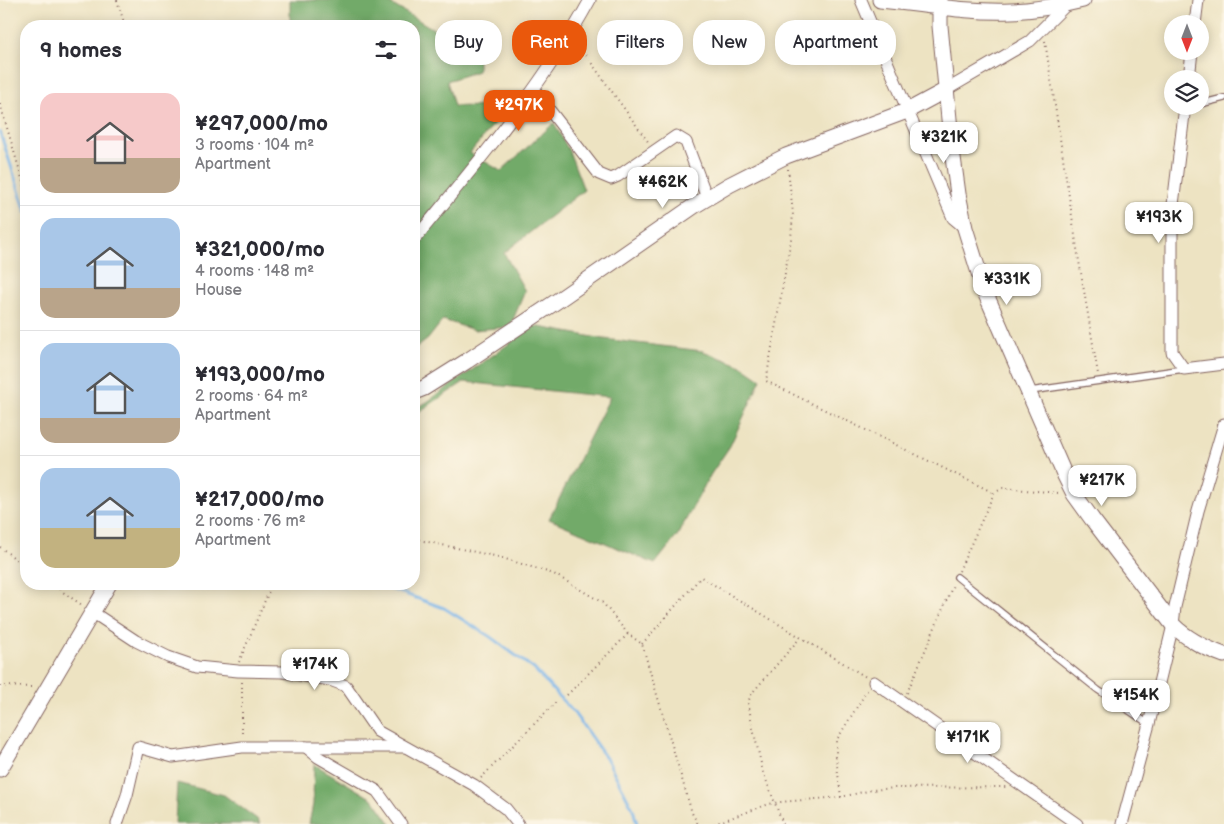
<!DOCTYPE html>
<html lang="en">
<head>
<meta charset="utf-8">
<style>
  body { margin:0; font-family:"Balsamiq Sans",sans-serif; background:#f7f7f7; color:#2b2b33; height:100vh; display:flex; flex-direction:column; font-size:19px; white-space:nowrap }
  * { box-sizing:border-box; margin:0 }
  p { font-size:16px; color:#7c7c81 }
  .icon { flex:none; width:28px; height:28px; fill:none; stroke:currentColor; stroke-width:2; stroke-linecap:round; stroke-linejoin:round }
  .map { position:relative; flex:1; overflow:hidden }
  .side { position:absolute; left:20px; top:20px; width:400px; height:570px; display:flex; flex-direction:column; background:#fff; border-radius:20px; box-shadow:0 2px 12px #0003 }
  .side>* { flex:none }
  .hud { position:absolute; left:435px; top:20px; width:475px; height:45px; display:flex; gap:10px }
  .needle { width:32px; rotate:180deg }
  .tools { position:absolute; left:1164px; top:15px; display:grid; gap:10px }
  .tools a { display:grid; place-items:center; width:45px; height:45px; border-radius:50%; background:#fff; box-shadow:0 2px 12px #0003; font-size:25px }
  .price { position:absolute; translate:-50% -42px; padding:0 11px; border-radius:10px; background:#fff; color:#222; font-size:16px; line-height:32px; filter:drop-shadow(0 1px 2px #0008) }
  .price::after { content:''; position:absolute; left:50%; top:30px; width:15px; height:11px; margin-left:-8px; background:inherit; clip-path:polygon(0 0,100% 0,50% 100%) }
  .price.on { background:#ea580c; color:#fff }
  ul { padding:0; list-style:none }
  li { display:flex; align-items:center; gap:15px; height:125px; padding:0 20px }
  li+li { border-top:1px solid #e1e1e2 }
  li span { display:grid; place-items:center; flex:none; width:140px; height:100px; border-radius:15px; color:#555 }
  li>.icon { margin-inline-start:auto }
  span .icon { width:60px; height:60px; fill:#fffc; stroke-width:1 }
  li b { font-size:21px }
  h2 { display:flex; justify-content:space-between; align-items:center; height:60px; padding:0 20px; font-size:21px }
  .tag { padding:0 18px; border-radius:20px; background:#fff; box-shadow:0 2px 12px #0003; font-size:18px; line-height:45px }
  .tag.on { background:#ea580c; color:#fff }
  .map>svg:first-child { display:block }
  .forest { fill:#72aa69; stroke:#5e644a }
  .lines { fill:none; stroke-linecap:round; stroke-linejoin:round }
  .stream { stroke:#77b3e9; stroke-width:3 }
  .lane-casing { stroke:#836460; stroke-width:8 }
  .street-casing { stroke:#836460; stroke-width:13 }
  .secondary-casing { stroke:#836460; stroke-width:17 }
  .path { stroke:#836460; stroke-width:2; stroke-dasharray:1 4; stroke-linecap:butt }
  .lane { stroke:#fff; stroke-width:5.5 }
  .street { stroke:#fff; stroke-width:11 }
  .secondary { stroke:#fff; stroke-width:15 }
</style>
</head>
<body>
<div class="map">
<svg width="1224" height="824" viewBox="0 0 1224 824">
  <rect width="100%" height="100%" fill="#fcf5e5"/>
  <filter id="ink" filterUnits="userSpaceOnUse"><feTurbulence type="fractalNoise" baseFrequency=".02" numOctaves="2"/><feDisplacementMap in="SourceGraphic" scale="10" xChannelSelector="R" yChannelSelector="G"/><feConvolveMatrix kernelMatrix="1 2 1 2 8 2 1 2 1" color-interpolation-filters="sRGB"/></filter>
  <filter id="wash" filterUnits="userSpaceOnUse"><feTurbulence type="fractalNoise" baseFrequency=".0096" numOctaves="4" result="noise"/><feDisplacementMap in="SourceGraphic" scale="20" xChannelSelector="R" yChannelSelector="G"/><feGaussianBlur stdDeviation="1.12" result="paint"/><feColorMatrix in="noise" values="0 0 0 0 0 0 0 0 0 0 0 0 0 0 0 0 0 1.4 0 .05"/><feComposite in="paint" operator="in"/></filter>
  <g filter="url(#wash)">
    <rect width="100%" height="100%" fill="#ede3c2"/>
    <g class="forest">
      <path d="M290,0H384L478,55V71L447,81L454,106L508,107L470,153L501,171L554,123L569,151L584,190L504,253L525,291L510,327L474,330L443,320L428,339L414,350V26H290Z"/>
      <path d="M534,326L604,339L703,351L742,366L761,379L730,446L711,474L677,536L655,564L549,519L610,397L464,382L414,415V409L427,402Z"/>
      <path d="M314,764L374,800L391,824H309L313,804Z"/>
      <path d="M177,783L224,795L257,819L260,824H175Z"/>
    </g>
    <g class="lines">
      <g class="stream">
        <path d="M0,132L26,212"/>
        <path d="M377,584L444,608L489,636L534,669L574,713L608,761L633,809L637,824"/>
      </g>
    </g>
  </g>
  <g filter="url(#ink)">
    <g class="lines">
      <defs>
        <g id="lane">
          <path d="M1200,104L1224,98"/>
          <path d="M1030,391L1184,369"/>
          <path d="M957,577L1098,690L1149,724"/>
        </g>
        <g id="street">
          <path d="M861,0L953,218L965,228"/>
          <path d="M1195,24L1198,0"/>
          <path d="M1189,79L1192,51"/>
          <path d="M534,90L599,174L611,179L618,176L676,136L686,142L707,198"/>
          <path d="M946,90L1030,41L1067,4"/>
          <path d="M1185,106L1172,213V352L1184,369L1224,364"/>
          <path d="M414,240C477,163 542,88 590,0"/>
          <path d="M92,612L136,641L168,657L197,667L238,671L283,672L330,680L346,686L377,731L474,785L506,809L518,824"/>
          <path d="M874,682L1077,824"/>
          <path d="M306,747L318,757L377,791L401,824"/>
          <path d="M117,824L127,795L138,747L173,757L242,747H403"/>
          <path d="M1122,824L1149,724L1173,625L1175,607L1198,511L1224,424"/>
        </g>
        <g id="secondary">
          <path d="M880,0C923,4 968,13 1011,11C1035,10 1059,6 1083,0"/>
          <path d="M940,0V26L952,150L958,194L965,228L985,292L1065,476L1074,494L1092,519L1173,625C1188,640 1205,648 1224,655"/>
          <path d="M414,392L424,388L467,361L557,301L694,206L729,185L786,156L907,111L946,90"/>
          <path d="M0,769L109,584"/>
        </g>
      </defs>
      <use href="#lane" class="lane-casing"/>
      <use href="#street" class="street-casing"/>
      <use href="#secondary" class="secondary-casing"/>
      <g class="path">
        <path d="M117,0L125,26"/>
        <path d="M1045,41L1078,255L1098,374"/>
        <path d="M577,43L649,143"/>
        <path d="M0,104L26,192"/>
        <path d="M788,169L793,213L791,239L766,381L994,493"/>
        <path d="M414,539L499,557L554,574L603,603L628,634L642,644L692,813L698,824"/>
        <path d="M0,547L26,567"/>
        <path d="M959,571L994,493L1003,488L1059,493"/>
        <path d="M51,584L82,605"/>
        <path d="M642,644L701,577L866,677"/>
        <path d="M239,662L272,584"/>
        <path d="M242,682V737"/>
        <path d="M0,686L33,687"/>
        <path d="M907,693L953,585"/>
        <path d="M567,695L628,634"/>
        <path d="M481,778L557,701"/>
        <path d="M841,797L836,758V741L868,689"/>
        <path d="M714,824L769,804L780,802L841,797L872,790L895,788L1006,787"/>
        <path d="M783,824L763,772L752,724L748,702L752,693L800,638"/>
      </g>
      <use href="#lane" class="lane"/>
      <use href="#street" class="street"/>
      <use href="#secondary" class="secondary"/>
    </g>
  </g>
</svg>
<div class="tools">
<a><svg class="needle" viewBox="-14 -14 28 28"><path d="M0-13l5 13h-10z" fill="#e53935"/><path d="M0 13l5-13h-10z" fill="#7c7c81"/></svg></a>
<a><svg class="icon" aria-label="layers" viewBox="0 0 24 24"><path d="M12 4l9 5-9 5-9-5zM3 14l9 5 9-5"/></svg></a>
</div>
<b class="price on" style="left:519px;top:132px">¥297K</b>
<b class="price" style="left:944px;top:164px">¥321K</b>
<b class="price" style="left:663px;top:209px">¥462K</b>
<b class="price" style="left:1159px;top:244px">¥193K</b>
<b class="price" style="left:1007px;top:306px">¥331K</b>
<b class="price" style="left:1102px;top:507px">¥217K</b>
<b class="price" style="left:315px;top:691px">¥174K</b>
<b class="price" style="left:1136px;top:722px">¥154K</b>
<b class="price" style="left:968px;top:764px">¥171K</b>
<div class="hud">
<a class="tag">Buy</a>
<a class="tag on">Rent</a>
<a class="tag">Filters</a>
<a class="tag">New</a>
<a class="tag">Apartment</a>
</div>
<section class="side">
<h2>9 homes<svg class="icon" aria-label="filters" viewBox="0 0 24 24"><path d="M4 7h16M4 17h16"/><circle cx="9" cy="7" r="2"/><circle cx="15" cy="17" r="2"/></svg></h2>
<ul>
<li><span style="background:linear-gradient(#f6c9c9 65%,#b9a48a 0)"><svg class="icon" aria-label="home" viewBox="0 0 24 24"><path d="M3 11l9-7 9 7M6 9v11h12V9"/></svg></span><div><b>¥297,000/mo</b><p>3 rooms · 104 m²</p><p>Apartment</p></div></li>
<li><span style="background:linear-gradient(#a9c7e8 70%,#b9a48a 0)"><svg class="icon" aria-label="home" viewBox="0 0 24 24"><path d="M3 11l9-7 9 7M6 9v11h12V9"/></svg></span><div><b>¥321,000/mo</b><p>4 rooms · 148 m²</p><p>House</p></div></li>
<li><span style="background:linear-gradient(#a9c7e8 75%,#b9a48a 0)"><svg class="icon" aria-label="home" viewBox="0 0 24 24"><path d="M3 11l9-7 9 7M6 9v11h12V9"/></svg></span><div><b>¥193,000/mo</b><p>2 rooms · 64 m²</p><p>Apartment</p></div></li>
<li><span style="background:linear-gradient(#a9c7e8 60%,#c2b280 0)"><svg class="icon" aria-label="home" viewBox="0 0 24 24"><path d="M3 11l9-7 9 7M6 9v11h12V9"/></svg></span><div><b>¥217,000/mo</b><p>2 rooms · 76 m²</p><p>Apartment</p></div></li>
</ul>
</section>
</div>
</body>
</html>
